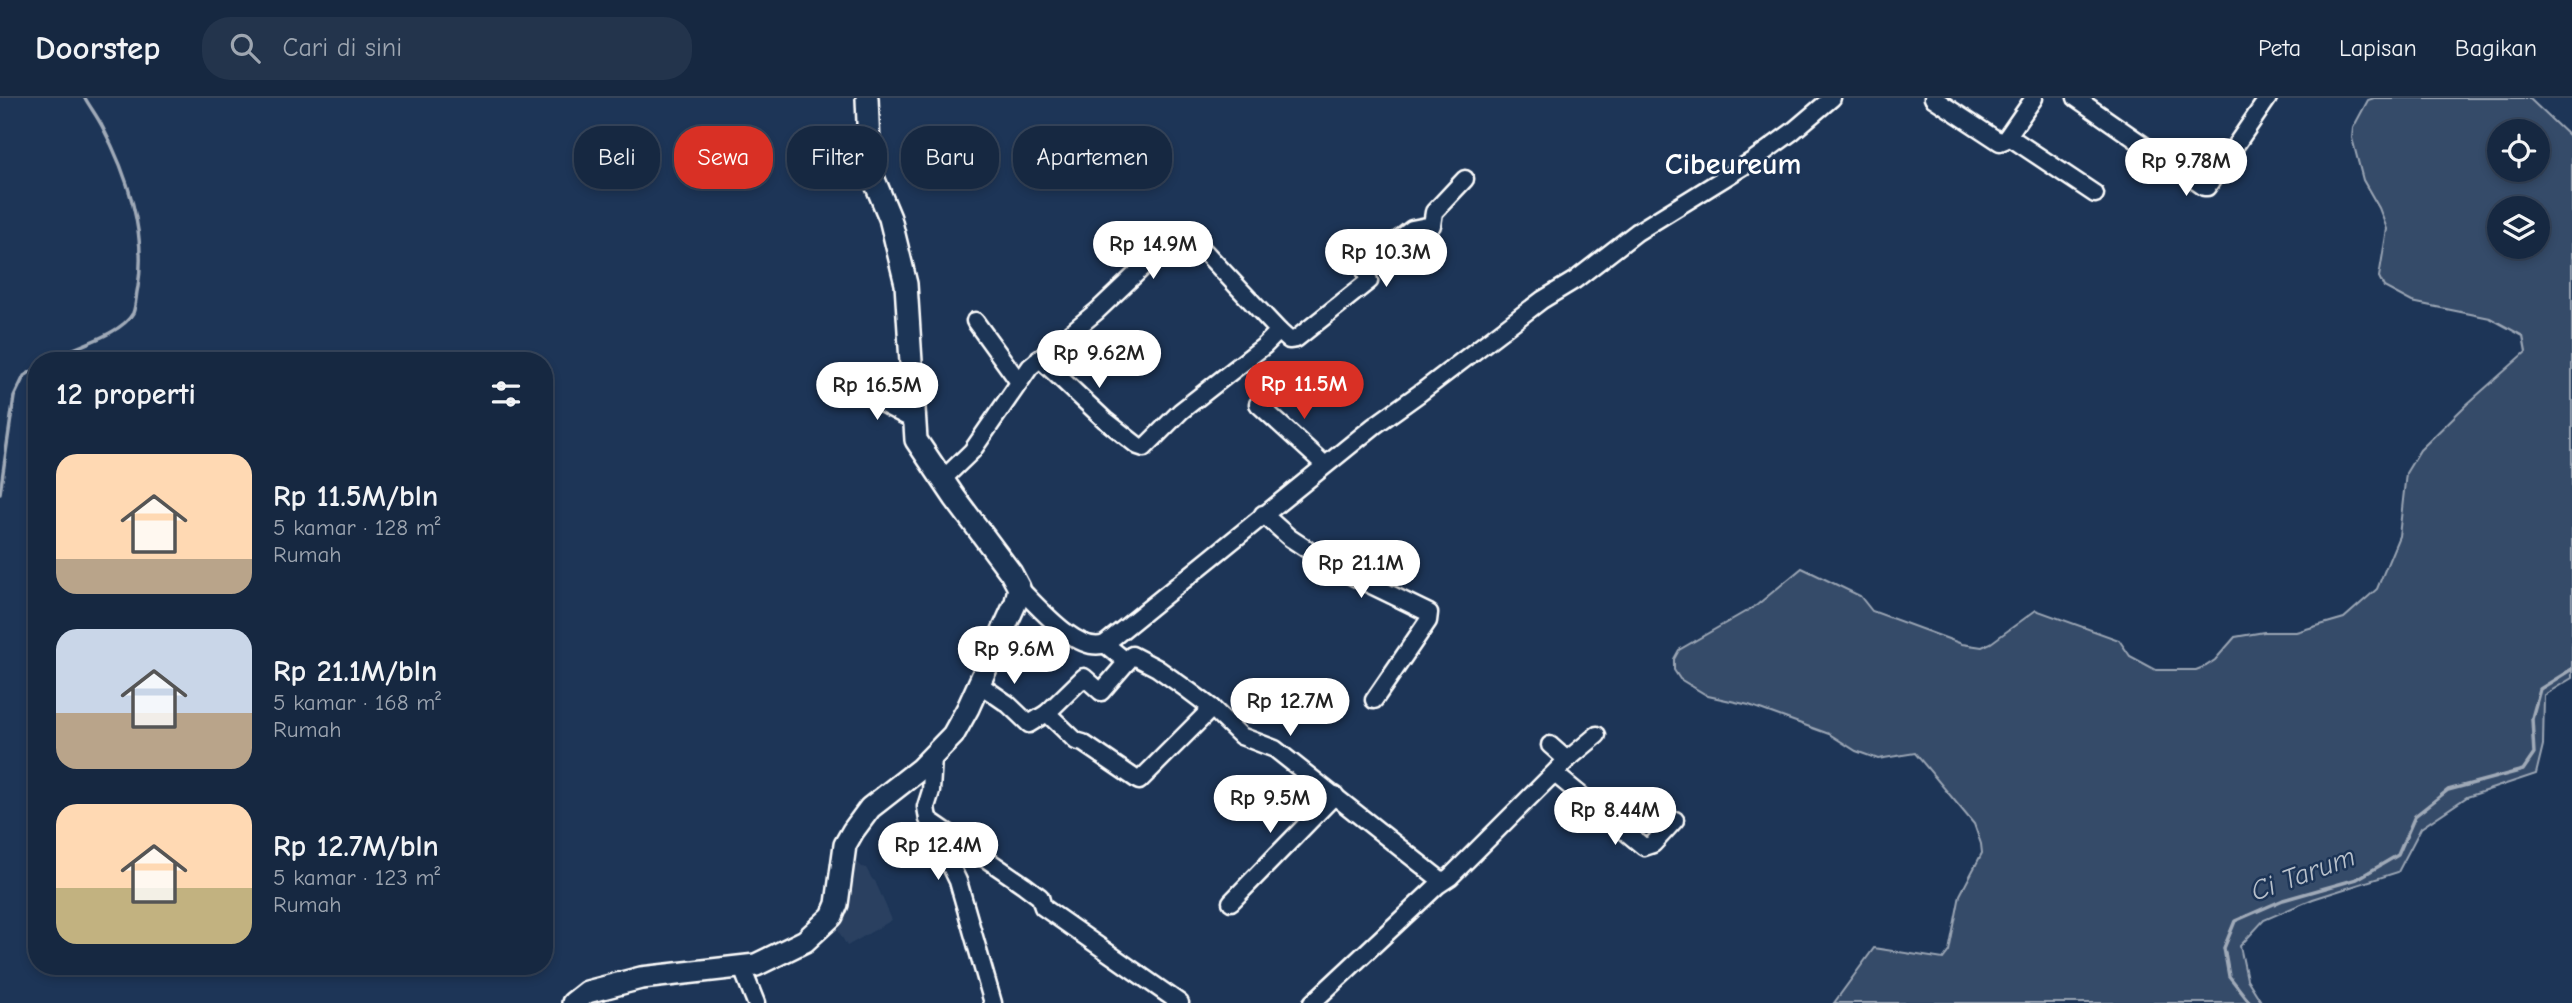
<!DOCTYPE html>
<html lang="id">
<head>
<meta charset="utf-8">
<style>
  body { margin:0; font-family:"Comic Neue",sans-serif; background:#23344c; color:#f1f3f6; height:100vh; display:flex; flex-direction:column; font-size:26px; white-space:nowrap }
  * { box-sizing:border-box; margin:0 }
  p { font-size:23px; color:#9ea6b1 }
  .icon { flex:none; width:38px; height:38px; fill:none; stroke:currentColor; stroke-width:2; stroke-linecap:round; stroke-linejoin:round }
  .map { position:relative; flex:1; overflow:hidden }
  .side { position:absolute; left:28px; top:254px; width:525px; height:623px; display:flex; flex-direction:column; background:#162841; border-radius:28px; box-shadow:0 4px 10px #0003,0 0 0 2px #35445a }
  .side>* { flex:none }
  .top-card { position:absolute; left:574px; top:28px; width:665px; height:63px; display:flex; gap:14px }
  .tools { position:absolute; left:2487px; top:21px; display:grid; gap:14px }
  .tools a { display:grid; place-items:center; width:63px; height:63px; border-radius:50%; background:#162841; box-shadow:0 4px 10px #0003,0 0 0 2px #35445a; font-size:35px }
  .price { position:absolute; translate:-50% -60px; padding:0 16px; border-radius:24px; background:#fff; color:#222; font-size:23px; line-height:46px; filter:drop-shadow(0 2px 4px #0008) }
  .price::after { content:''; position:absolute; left:50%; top:42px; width:21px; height:16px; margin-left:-10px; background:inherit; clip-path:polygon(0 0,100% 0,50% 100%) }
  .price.current { background:#d93025; color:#fff }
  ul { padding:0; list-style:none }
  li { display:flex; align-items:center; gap:21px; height:175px; padding:0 28px }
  li span { display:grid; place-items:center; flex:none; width:196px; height:140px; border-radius:21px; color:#555 }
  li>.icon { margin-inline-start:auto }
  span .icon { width:84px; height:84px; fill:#fffc; stroke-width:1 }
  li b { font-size:30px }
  h2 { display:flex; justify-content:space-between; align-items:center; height:84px; padding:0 28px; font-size:30px }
  .chip { padding:0 24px; border-radius:28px; background:#162841; box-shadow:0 4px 10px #0003,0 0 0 2px #35445a; font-size:24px; line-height:63px }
  .chip.current { background:#d93025; color:#fff }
  header { display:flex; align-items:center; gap:42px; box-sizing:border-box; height:98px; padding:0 35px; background:#162841; border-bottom:2px solid #35445a }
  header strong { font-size:33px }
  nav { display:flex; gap:38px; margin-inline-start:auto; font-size:24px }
  .search { width:490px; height:63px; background:#23344c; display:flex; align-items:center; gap:18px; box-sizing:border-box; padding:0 24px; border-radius:28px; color:#9ea6b1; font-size:26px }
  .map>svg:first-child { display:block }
  .built { fill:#2a4161 }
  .green { fill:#364b69; stroke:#9aa5b4; stroke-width:2; fill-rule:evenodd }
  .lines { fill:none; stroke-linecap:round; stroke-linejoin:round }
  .stream { stroke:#a0aab8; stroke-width:3.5 }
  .minor-casing { stroke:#fff; stroke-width:21 }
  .major-casing { stroke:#fff; stroke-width:26 }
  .minor { stroke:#1d3557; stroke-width:16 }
  .major { stroke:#1d3557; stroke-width:21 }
  .labels { text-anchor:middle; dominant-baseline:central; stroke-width:5; stroke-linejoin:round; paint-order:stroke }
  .water-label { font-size:28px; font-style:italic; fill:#b8c0ca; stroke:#1d3557 }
  .quarter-label { font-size:30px; font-weight:bold; fill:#fff; stroke:#1d3557 }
</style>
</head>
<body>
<header>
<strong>Doorstep</strong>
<div class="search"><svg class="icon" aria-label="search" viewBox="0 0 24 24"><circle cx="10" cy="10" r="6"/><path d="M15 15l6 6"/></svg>Cari di sini</div>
<nav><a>Peta</a><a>Lapisan</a><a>Bagikan</a></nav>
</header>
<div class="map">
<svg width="2572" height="905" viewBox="0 0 2572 905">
  <rect width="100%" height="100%" fill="#1d3557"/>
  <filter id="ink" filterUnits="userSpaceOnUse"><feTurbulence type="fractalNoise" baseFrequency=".0143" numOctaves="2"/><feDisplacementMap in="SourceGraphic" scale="14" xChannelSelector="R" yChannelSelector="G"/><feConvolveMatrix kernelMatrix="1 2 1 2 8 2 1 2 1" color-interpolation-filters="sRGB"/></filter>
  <g filter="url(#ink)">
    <path class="built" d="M850,757L862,769L866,770L872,781L875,783L892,822L847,848L834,825Z"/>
    <path class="green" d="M2374,0H2529L2572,41V580L2544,597L2543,647L2536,676L2467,699L2421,730L2398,774L2313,801L2264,822L2240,848L2247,881L2262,905H1834L1874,850L1943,861L1949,853L1960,797L1982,755L1981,746L1974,726L1915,655L1878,661L1856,653L1829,636L1749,607L1708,598L1680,581L1674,572V561L1679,552L1757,507L1802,470L1860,498L1872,513L1962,546L1982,549L1991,545L2036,512L2119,542L2130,558L2156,572H2196L2206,568L2215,562L2235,539L2264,534H2296L2344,520L2377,491L2399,438L2406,375L2420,352L2465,308L2526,254L2523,238L2490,220L2412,204L2384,189L2379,179L2387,131L2379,110L2363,82L2352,40L2353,30L2368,2ZM2499,33H2538V72H2499ZM2499,110H2538V149H2499Z"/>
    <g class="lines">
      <g class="stream">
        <path d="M49,262C69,250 121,238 133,215C136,208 136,196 138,189C147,135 127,75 102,28C97,18 90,9 85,0"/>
        <path d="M0,395L14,299L24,278L37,270"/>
        <path d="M2250,905L2229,878L2224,850L2235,823L2283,802L2357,781L2398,757L2415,718L2448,692L2523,672L2534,656L2532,620L2540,591L2572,571"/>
      </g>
      <defs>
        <g id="minor">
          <path d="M1933,0L2000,44L2005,42L2034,0"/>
          <path d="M2076,0L2204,89H2207L2268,0"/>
          <path d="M2008,38L2095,96"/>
          <path d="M975,223L1019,284"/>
          <path d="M1279,233L1289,242L1296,241L1369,183L1364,169L1412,131L1432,127L1434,114L1465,81"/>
          <path d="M866,294L877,303L913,322"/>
          <path d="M1258,306L1325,367"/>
          <path d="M942,382L972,353L1030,269L1097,213L1178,136L1183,135L1190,138L1279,233L1264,248L1181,313L1144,350L1138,348L1105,322L1039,260"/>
          <path d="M1263,416L1290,440L1334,469L1429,515L1428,523L1374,602"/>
          <path d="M1019,490C1037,507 1078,557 1105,546L1374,328L1420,295L1542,202L1575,182L1637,134L1752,63L1792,34L1832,0"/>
          <path d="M1105,546L1127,564L1132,557L1157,570L1188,592L1212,610L1241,638L1275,651L1442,783"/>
          <path d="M1127,564L1101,594L1084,579L1047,615L1076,643L1083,645L1139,683L1212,610"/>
          <path d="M979,586L1008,606L1029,626L1047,615"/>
          <path d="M1550,647L1567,662"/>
          <path d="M933,659L931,693L926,709L928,721L958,783L993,905"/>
          <path d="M1555,676L1644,749L1653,746L1675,722"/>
          <path d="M928,721L1024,787L1040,799L1043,809L1180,905"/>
          <path d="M1231,804L1335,697"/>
          <path d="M742,870L756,905"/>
          <path d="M1312,905L1438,787L1450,779L1567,662L1597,637"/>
        </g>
        <path id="major" d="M573,905L587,894L641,880L756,867L805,843L832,818L837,806L845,747L853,733L870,710L920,671L953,637L968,610L1016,504L1019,490L1011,475L955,400L916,342L906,186L890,120L870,72L867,0"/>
      </defs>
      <use href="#minor" class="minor-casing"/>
      <use href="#major" class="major-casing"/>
      <use href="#minor" class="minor"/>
      <use href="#major" class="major"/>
    </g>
  </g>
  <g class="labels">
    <g class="water-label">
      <text transform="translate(2303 776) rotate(-20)">Ci Tarum</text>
    </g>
    <g class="quarter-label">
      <text x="1733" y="66">Cibeureum</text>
    </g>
  </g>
</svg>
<div class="tools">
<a><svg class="icon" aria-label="locate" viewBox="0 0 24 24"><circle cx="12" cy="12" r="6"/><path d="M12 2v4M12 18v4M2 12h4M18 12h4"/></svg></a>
<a><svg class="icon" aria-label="layers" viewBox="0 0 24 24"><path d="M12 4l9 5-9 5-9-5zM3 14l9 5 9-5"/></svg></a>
</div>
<b class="price" style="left:2186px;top:100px">Rp 9.78M</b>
<b class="price" style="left:1153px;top:183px">Rp 14.9M</b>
<b class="price" style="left:1386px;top:191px">Rp 10.3M</b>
<b class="price" style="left:1099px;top:292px">Rp 9.62M</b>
<b class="price current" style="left:1304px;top:323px">Rp 11.5M</b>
<b class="price" style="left:877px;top:324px">Rp 16.5M</b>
<b class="price" style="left:1361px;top:502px">Rp 21.1M</b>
<b class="price" style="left:1014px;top:588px">Rp 9.6M</b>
<b class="price" style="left:1290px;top:640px">Rp 12.7M</b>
<b class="price" style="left:1270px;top:737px">Rp 9.5M</b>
<b class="price" style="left:1615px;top:749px">Rp 8.44M</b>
<b class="price" style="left:938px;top:784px">Rp 12.4M</b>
<div class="top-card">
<a class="chip">Beli</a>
<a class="chip current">Sewa</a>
<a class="chip">Filter</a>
<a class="chip">Baru</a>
<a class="chip">Apartemen</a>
</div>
<section class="side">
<h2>12 properti<svg class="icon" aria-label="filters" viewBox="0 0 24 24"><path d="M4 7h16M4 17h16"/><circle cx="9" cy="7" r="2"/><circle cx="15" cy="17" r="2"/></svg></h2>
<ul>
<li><span style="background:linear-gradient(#ffd9b3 75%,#b9a48a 0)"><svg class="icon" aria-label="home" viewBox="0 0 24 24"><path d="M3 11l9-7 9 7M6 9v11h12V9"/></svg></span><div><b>Rp 11.5M/bln</b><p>5 kamar · 128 m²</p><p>Rumah</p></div></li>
<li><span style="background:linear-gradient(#c9d6e8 60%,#b9a48a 0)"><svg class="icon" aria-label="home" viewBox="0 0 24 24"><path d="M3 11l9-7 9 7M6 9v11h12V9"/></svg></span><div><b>Rp 21.1M/bln</b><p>5 kamar · 168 m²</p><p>Rumah</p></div></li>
<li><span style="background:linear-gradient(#ffd9b3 60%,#c2b280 0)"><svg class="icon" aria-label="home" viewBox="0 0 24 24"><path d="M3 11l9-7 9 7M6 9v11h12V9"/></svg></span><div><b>Rp 12.7M/bln</b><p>5 kamar · 123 m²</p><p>Rumah</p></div></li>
</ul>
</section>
</div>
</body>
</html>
